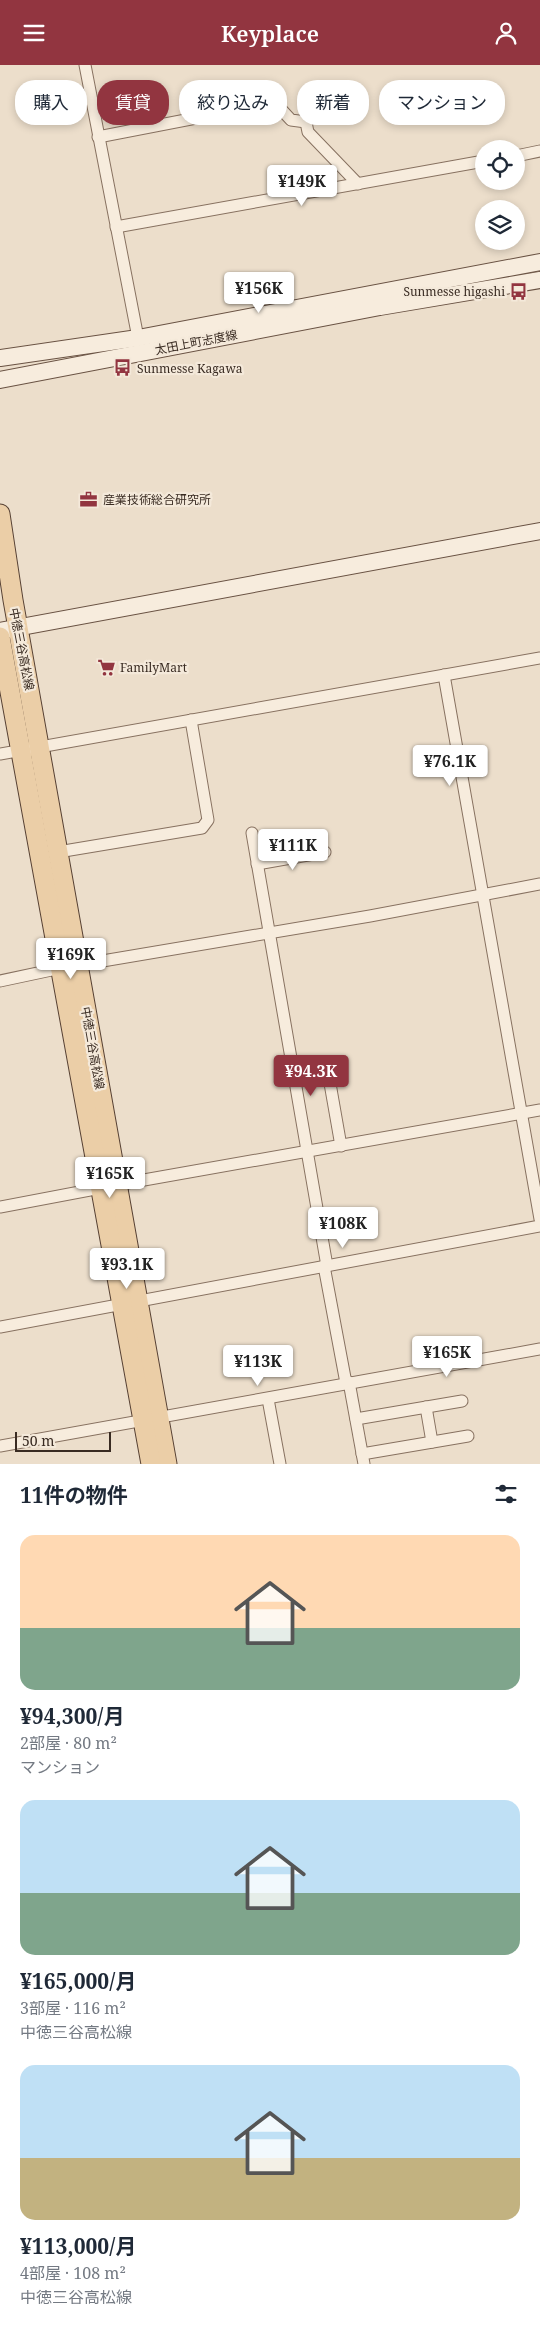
<!DOCTYPE html>
<html lang="ja">
<head>
<meta charset="utf-8">
<style>
  body { margin:0; font-family:"Noto Serif","Noto Sans JP",serif; background:#f2f2f3; color:#1f2937; height:100vh; display:flex; flex-direction:column; font-size:19px; white-space:nowrap }
  * { box-sizing:border-box; margin:0 }
  p { font-size:16px; color:#747a83 }
  .icon { flex:none; width:28px; height:28px; fill:none; stroke:currentColor; stroke-width:2; stroke-linecap:round; stroke-linejoin:round }
  .map { position:relative; height:1399px; overflow:hidden }
  .details { display:flex; flex-direction:column; background:#fff; flex:1 }
  .details>* { flex:none }
  .hud { position:absolute; left:15px; top:15px; width:510px; height:45px; display:flex; gap:10px }
  .fabs { position:absolute; left:475px; top:75px; display:grid; gap:10px }
  .fabs a { display:grid; place-items:center; width:50px; height:50px; border-radius:50%; background:#fff; box-shadow:0 2px 8px #0003; font-size:25px }
  .scale { position:absolute; left:15px; bottom:12px; width:96px; box-sizing:border-box; padding-left:5px; border:2px solid #392b22; border-top:0; font-size:14px; line-height:18px; white-space:nowrap; color:#392b22; -webkit-text-stroke:4px #f4e9da; paint-order:stroke }
  .price { position:absolute; translate:-50% -42px; padding:0 11px; border-radius:5px; background:#fff; color:#222; font-size:16px; line-height:32px; filter:drop-shadow(0 1px 2px #0008) }
  .price::after { content:''; position:absolute; left:50%; top:30px; width:15px; height:11px; margin-left:-8px; background:inherit; clip-path:polygon(0 0,100% 0,50% 100%) }
  .price.active { background:#923540; color:#fff }
  ul { padding:0; list-style:none }
  li { display:grid; align-content:center; gap:10px; height:265px; padding:0 20px }
  li span { display:grid; place-items:center; height:155px; border-radius:15px; color:#555 }
  li>.icon { margin-inline-start:auto }
  span .icon { width:90px; height:90px; fill:#fffc; stroke-width:1 }
  li b { font-size:21px }
  h2 { display:flex; justify-content:space-between; align-items:center; height:60px; padding:0 20px; font-size:21px }
  .tag { padding:0 18px; border-radius:20px; background:#fff; box-shadow:0 2px 8px #0003; font-size:18px; line-height:45px }
  .tag.active { background:#923540; color:#fff }
  header { display:flex; justify-content:space-between; align-items:center; height:65px; padding:0 20px; background:#923540; color:#fff; font-size:22px; font-weight:600 }
  .map>svg:first-child { display:block }
  .lines { fill:none; stroke-linecap:round; stroke-linejoin:round }
  .street-casing { stroke:#877160; stroke-width:13 }
  .secondary-casing { stroke:#695243; stroke-width:18 }
  .primary-casing { stroke:#564033; stroke-width:21 }
  .street { stroke:#f7ecdd; stroke-width:11 }
  .secondary { stroke:#f7ecdd; stroke-width:16 }
  .primary { stroke:#ebcea7; stroke-width:19 }
  .labels { text-anchor:middle; dominant-baseline:central; stroke-width:4.5; stroke-linejoin:round; paint-order:stroke }
  .poi-label { font-size:12px; fill:#392b22; stroke:#f4e9da; text-anchor:start }
  .street-label { font-size:12px; fill:#392b22; stroke:#f4e9da }
</style>
</head>
<body>
<header><svg class="icon" aria-label="menu" viewBox="0 0 24 24"><path d="M4 6h16M4 12h16M4 18h16"/></svg>Keyplace<svg class="icon" aria-label="person" viewBox="0 0 24 24"><circle cx="12" cy="8" r="4"/><path d="M4 21q1-7 8-7t8 7"/></svg></header>
<div class="map">
<svg width="540" height="1399" viewBox="0 0 540 1399">
  <rect width="100%" height="100%" fill="#ecdecb"/>
  <g class="lines">
    <defs>
      <g id="street">
        <path d="M85,0L138,273"/>
        <path d="M314,51L306,57L308,67L358,119"/>
        <path d="M98,72L253,42H279L291,55L306,57"/>
        <path d="M516,91L540,86"/>
        <path d="M116,162L484,96"/>
        <path d="M444,610L540,1154"/>
        <path d="M0,689L540,593"/>
        <path d="M252,768L327,1201"/>
        <path d="M58,787L202,763L208,755L191,655"/>
        <path d="M257,799L325,787"/>
        <path d="M0,916L61,903L370,851L540,819"/>
        <path d="M328,1007L341,1081"/>
        <path d="M0,1142L127,1118L540,1045"/>
        <path d="M324,1201L346,1318"/>
        <path d="M0,1262L540,1161"/>
        <path d="M349,1317L364,1399"/>
        <path d="M268,1334L280,1399"/>
        <path d="M426,1342L432,1377"/>
        <path d="M356,1354L462,1336"/>
        <path d="M0,1381L540,1284"/>
        <path d="M362,1389L468,1371"/>
      </g>
      <g id="secondary">
        <path d="M0,293L138,273L540,197"/>
        <path d="M0,315L380,242L540,215"/>
        <path d="M0,566L540,466"/>
      </g>
      <g id="primary">
        <path d="M0,449L13,535L167,1399"/>
        <path d="M0,572L151,1399"/>
      </g>
    </defs>
    <use href="#street" class="street-casing"/>
    <use href="#secondary" class="secondary-casing"/>
    <use href="#primary" class="primary-casing"/>
    <use href="#street" class="street"/>
    <use href="#secondary" class="secondary"/>
    <use href="#primary" class="primary"/>
  </g>
  <defs>
    <symbol id="bus-bare" viewBox="-9 -9 18 18"><path d="M-5-6H5V4H4V6H2V4H-2V6H-4V4H-5ZM-3.5-4V0h7V-4ZM-3.5 1.2v1.5H-2V1.2ZM2 1.2v1.5H3.5V1.2Z" fill="#923540" stroke="#f4e9da" stroke-width="2.5" paint-order="stroke"/></symbol>
    <symbol id="office-bare" viewBox="-9 -9 18 18"><path d="M-6-3h4V-5.5h4V-3h4V5H-6ZM-1-4.5V-3h2v-1.5ZM-6 0V1H6V0Z" fill="#923540" stroke="#f4e9da" stroke-width="2.5" paint-order="stroke"/></symbol>
    <symbol id="supermarket-bare" viewBox="-9 -9 18 18"><path d="M-6-5.5h2.5l.6 2H6L4.5 2H-2.5L-4.4-4H-6ZM-1.5 3.2a1.3 1.3 0 1 0 .1 0ZM3 3.2a1.3 1.3 0 1 0 .1 0Z" fill="#923540" stroke="#f4e9da" stroke-width="2.5" paint-order="stroke"/></symbol>
  </defs>
  <g fill-rule="evenodd">
    <use href="#bus-bare" x="506" y="214" width="25" height="25"/>
    <use href="#bus-bare" x="110" y="290" width="25" height="25"/>
    <use href="#office-bare" x="76" y="422" width="25" height="25"/>
    <use href="#supermarket-bare" x="94" y="590" width="25" height="25"/>
  </g>
  <g class="labels">
    <g class="poi-label">
      <text x="505" y="226" text-anchor="end">Sunmesse higashi</text>
      <text x="137" y="303">Sunmesse Kagawa</text>
      <text x="103" y="434">産業技術総合研究所</text>
      <text x="120" y="602">FamilyMart</text>
    </g>
    <g class="street-label">
      <text transform="translate(196 277) rotate(-11)">太田上町志度線</text>
      <text transform="translate(22 584) rotate(79)">中徳三谷高松線</text>
      <text transform="translate(93 983) rotate(80)">中徳三谷高松線</text>
    </g>
  </g>
</svg>
<div class="fabs">
<a><svg class="icon" aria-label="locate" viewBox="0 0 24 24"><circle cx="12" cy="12" r="6"/><path d="M12 2v4M12 18v4M2 12h4M18 12h4"/></svg></a>
<a><svg class="icon" aria-label="layers" viewBox="0 0 24 24"><path d="M12 4l9 5-9 5-9-5zM3 14l9 5 9-5"/></svg></a>
</div>
<div class="scale">50 m</div>
<b class="price" style="left:302px;top:142px">¥149K</b>
<b class="price" style="left:259px;top:249px">¥156K</b>
<b class="price" style="left:450px;top:722px">¥76.1K</b>
<b class="price" style="left:293px;top:806px">¥111K</b>
<b class="price" style="left:71px;top:915px">¥169K</b>
<b class="price active" style="left:311px;top:1032px">¥94.3K</b>
<b class="price" style="left:110px;top:1134px">¥165K</b>
<b class="price" style="left:343px;top:1184px">¥108K</b>
<b class="price" style="left:127px;top:1225px">¥93.1K</b>
<b class="price" style="left:447px;top:1313px">¥165K</b>
<b class="price" style="left:258px;top:1322px">¥113K</b>
<div class="hud">
<a class="tag">購入</a>
<a class="tag active">賃貸</a>
<a class="tag">絞り込み</a>
<a class="tag">新着</a>
<a class="tag">マンション</a>
</div>
</div>
<section class="details">
<h2>11件の物件<svg class="icon" aria-label="filters" viewBox="0 0 24 24"><path d="M4 7h16M4 17h16"/><circle cx="9" cy="7" r="2"/><circle cx="15" cy="17" r="2"/></svg></h2>
<ul>
<li><span style="background:linear-gradient(#ffd9b3 60%,#7fa58c 0)"><svg class="icon" aria-label="home" viewBox="0 0 24 24"><path d="M3 11l9-7 9 7M6 9v11h12V9"/></svg></span><div><b>¥94,300/月</b><p>2部屋 · 80 m²</p><p>マンション</p></div></li>
<li><span style="background:linear-gradient(#bfe0f5 60%,#7fa58c 0)"><svg class="icon" aria-label="home" viewBox="0 0 24 24"><path d="M3 11l9-7 9 7M6 9v11h12V9"/></svg></span><div><b>¥165,000/月</b><p>3部屋 · 116 m²</p><p>中徳三谷高松線</p></div></li>
<li><span style="background:linear-gradient(#bfe0f5 60%,#c2b280 0)"><svg class="icon" aria-label="home" viewBox="0 0 24 24"><path d="M3 11l9-7 9 7M6 9v11h12V9"/></svg></span><div><b>¥113,000/月</b><p>4部屋 · 108 m²</p><p>中徳三谷高松線</p></div></li>
</ul>
</section>
</body>
</html>
